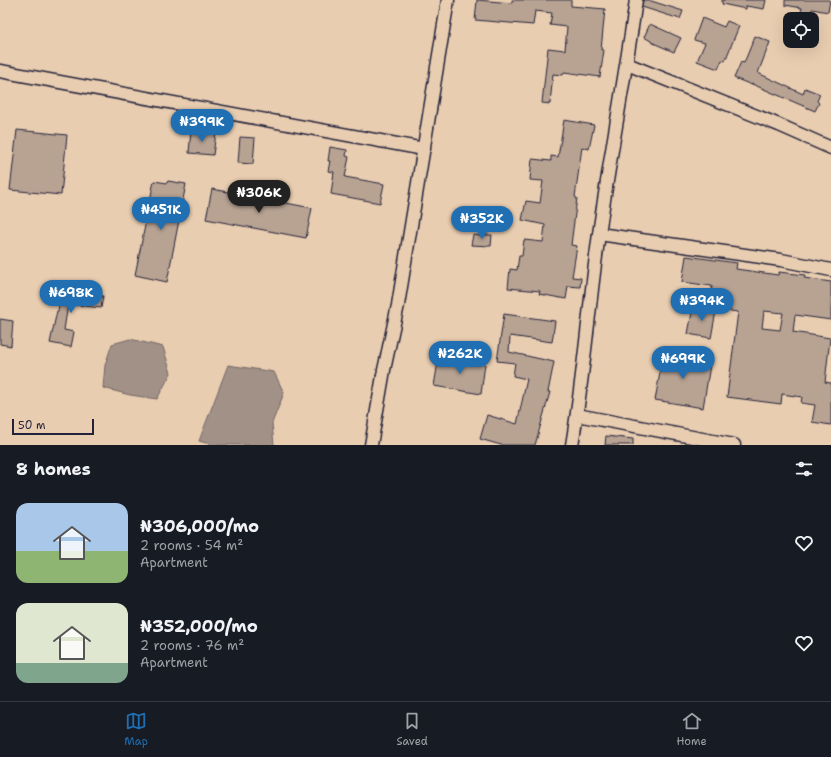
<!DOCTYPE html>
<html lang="en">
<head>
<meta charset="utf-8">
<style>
  body { margin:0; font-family:"Shantell Sans",sans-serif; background:#242831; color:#f1f3f6; height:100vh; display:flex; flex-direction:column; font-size:15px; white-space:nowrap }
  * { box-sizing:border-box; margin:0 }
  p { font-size:13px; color:#9ea1a6 }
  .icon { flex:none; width:22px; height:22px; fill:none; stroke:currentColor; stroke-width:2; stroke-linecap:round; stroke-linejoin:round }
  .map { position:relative; height:445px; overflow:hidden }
  .panel { display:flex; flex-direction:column; background:#171b24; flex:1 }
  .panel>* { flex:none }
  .tools { position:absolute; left:783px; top:12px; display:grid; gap:8px }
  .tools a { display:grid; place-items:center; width:36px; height:36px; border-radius:8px; background:#171b24; box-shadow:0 4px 16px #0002; font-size:20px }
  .scale { position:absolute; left:12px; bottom:10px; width:82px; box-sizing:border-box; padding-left:4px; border:2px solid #22223b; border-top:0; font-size:11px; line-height:14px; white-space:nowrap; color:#22223b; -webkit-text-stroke:3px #e9cdb0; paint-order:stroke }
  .price { position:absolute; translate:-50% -34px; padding:0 9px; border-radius:14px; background:#1f6fb2; color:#fff; font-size:13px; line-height:26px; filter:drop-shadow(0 1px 2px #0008) }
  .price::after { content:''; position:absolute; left:50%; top:24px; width:12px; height:9px; margin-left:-6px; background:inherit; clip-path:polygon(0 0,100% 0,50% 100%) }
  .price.on { background:#222; color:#fff }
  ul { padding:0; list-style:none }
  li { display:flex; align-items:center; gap:12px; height:100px; padding:0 16px }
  li span { display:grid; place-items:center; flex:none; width:112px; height:80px; border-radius:12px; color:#555 }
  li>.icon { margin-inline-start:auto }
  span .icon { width:48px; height:48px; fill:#fffc; stroke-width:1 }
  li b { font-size:17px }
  h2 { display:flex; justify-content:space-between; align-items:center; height:48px; padding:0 16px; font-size:17px }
  .tab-bar { display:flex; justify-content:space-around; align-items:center; height:56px; border-top:1px solid #363941; background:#171b24; font-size:11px; color:#9ea1a6 }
  .tab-bar a { display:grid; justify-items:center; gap:2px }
  .tab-bar .on { color:#1f6fb2 }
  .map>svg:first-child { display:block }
  .water { fill:#a29186; stroke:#6f6568 }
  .building { fill:#b8a393; stroke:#22223b; fill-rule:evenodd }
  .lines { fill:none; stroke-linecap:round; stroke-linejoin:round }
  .minor-casing { stroke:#22223b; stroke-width:15 }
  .minor { stroke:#e9cdb0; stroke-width:12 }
</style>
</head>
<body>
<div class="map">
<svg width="831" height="445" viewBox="0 0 831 445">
  <rect width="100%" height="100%" fill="#e9cdb0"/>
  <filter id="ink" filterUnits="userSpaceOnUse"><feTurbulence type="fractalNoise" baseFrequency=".025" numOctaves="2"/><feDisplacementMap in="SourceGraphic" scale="8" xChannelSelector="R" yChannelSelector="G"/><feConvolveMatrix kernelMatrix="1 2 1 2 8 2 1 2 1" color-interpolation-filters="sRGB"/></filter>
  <g filter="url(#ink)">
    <g class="water">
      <path d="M130,339L163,347L171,373L157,399L130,395L103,388L105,365L112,344Z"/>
      <path d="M228,365L274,372L284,393L272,423L274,445H213L199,441Z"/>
    </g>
    <g class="building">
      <path d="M477,0L512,3V0H571V6L605,9L601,50H604L600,77L564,72L563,75L553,74L550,104L542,103L548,48L565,50L567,27L550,25L552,13L535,11L533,25L475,20Z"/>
      <path d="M643,0H648L683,11L680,19L642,7Z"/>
      <path d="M722,0H766L764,9L746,6V9L722,4Z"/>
      <path d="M785,0H830L828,12L812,9L810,18L800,16L802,8L785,5Z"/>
      <path d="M702,18L724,27L727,21L739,26L725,61L722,60L718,69L697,61L705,43L694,40Z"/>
      <path d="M650,24L681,38L674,52L651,42V41L644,37Z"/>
      <path d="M755,36L770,42L758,73L803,94L805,88L820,94L817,101L819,103L815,111L752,84V85L734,78L741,62L744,63Z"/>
      <path d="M564,120L594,125L589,149L582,147L575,197L577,198L571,245L577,246L572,277L581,278L580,287L568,286L566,299L539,294L540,291L508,288L510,269L517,270L519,256H522L524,240L543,242L545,225L522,220L526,201L540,203L543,181L530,180L532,159L551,161V156L558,157Z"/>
      <path d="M17,130L67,135L61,195L10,190Z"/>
      <path d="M191,130L216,133L213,155L189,153Z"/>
      <path d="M240,137L255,138L253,164L238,163Z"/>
      <path d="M330,147L347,150L346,156L349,157L345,177L384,184L380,203L331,194L334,172L328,171L330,161H328Z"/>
      <path d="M154,181L167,183L168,181L186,184L167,282L135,275Z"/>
      <path d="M212,189L312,208L306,238L206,219Z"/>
      <path d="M473,235L483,236L484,235H492L491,246L471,245Z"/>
      <path d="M686,256L737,263L736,269L778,275L779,272L805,275L804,278L831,282V320L795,315L793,332L830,338L825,382L831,383V425L812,422L815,405L801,403L802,397L782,394L781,404L727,397L738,312L709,308L712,286L682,282ZM764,311L783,313L780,330L762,328Z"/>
      <path d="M62,286L70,287L69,292L103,296L101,308L68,304L64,330L74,332L71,347L50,343L57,311H58Z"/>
      <path d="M693,307L716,311L711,338L688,334Z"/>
      <path d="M504,314L555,321L552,342L510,336L509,352L554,362L548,392H550L535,445H501L480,439L487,415L517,424L527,379L513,376L515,363L497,361Z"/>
      <path d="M0,319L13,321L11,346L0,344Z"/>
      <path d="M664,351L711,359L703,408L655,400Z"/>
      <path d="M439,356L485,364L481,394L434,386Z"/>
      <path d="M606,436L633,439V445H605Z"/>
    </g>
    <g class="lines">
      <defs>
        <g id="minor">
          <path d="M627,64L779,125L831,148"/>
          <path d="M0,71L424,149"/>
          <path d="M599,234L781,260L831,270"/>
          <path d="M577,415L734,445"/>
          <path d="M371,445L384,370L398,305L448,0"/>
          <path d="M572,445C584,375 589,304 599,234C610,156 625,78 636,0"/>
        </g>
      </defs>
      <use href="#minor" class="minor-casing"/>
      <use href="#minor" class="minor"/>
    </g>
  </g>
</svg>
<div class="tools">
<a><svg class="icon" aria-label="locate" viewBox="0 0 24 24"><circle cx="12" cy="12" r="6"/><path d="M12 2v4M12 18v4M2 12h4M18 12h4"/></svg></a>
</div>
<div class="scale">50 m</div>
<b class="price" style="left:202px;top:143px">₦399K</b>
<b class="price on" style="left:259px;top:214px">₦306K</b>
<b class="price" style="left:161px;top:231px">₦451K</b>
<b class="price" style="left:482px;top:240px">₦352K</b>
<b class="price" style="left:71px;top:314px">₦698K</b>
<b class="price" style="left:702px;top:322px">₦394K</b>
<b class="price" style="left:460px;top:375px">₦262K</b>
<b class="price" style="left:683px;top:380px">₦699K</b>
</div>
<section class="panel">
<h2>8 homes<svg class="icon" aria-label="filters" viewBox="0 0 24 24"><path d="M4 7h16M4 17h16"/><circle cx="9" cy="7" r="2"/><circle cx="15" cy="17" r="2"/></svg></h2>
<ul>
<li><span style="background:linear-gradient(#a9c7e8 60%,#8fb573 0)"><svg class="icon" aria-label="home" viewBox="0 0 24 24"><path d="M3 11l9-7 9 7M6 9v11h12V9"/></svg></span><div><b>₦306,000/mo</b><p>2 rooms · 54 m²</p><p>Apartment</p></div><svg class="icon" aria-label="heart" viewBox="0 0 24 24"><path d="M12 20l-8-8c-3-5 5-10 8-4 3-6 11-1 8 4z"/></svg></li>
<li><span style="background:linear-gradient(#dfe7d0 75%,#7fa58c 0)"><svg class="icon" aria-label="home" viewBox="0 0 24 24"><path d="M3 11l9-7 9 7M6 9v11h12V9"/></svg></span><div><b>₦352,000/mo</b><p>2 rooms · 76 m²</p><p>Apartment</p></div><svg class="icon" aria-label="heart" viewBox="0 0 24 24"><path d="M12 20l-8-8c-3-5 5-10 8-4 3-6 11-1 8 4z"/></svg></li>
</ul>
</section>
<nav class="tab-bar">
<a class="on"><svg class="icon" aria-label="map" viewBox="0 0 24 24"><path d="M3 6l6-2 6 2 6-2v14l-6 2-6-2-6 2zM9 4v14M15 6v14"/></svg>Map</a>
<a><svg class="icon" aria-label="saved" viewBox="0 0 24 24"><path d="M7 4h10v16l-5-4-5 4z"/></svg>Saved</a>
<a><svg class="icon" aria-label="home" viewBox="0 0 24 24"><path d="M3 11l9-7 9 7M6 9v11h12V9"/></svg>Home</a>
</nav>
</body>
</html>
